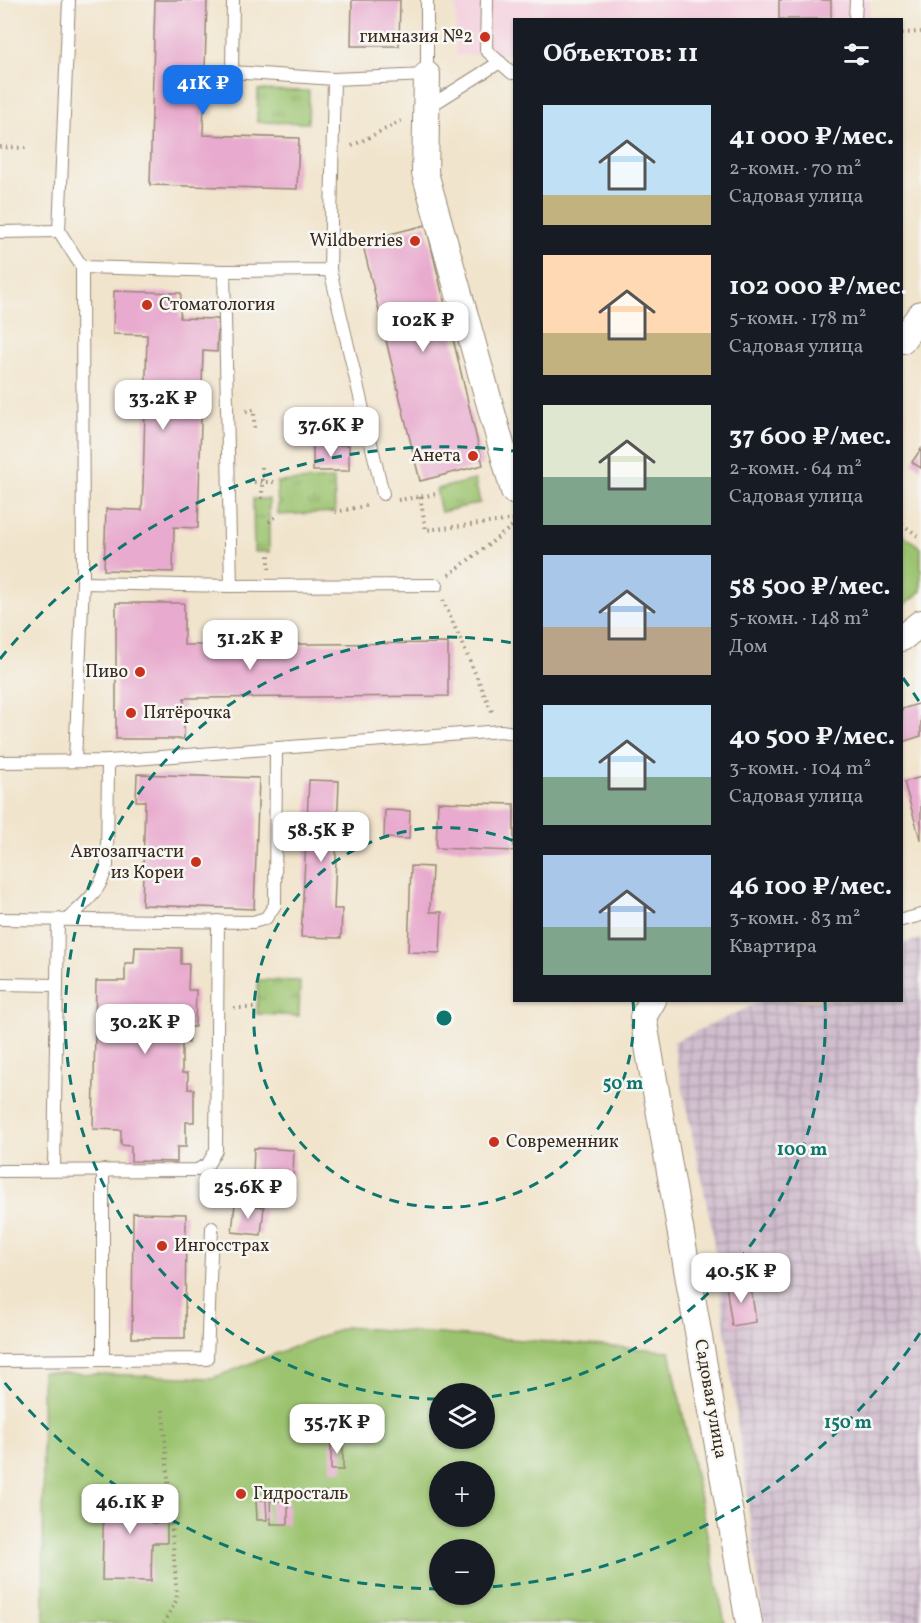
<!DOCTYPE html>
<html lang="ru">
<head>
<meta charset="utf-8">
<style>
  body { margin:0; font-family:Vollkorn,serif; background:#242831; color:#f1f3f6; height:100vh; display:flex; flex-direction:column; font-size:22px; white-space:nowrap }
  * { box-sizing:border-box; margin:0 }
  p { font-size:20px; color:#9ea1a6 }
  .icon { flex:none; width:33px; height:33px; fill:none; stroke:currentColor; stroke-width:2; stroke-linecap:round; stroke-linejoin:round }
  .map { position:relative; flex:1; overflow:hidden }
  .details { position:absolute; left:513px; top:18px; width:390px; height:984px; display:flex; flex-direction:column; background:#171b24; border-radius:0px; box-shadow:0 2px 4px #0004 }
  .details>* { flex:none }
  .buttons { position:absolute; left:429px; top:1383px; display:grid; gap:12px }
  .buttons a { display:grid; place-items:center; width:66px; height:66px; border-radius:50%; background:#171b24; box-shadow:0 2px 4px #0004; font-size:30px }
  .price { position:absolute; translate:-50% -51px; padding:0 14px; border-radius:12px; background:#fff; color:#222; font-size:20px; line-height:39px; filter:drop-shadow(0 2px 3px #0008) }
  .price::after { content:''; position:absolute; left:50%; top:36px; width:18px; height:14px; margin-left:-9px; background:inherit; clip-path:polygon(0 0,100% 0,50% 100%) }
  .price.current { background:#1a73e8; color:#fff }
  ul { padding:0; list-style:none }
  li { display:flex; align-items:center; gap:18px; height:150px; padding:0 30px }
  li span { display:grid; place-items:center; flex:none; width:168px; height:120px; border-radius:0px; color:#555 }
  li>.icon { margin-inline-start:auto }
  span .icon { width:72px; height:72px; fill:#fffc; stroke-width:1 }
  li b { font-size:26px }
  h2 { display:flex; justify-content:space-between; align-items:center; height:72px; padding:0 30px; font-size:26px }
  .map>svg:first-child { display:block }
  .built { fill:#f4cfde }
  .industrial { fill:url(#industrial-grid) }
  .grass { fill:#9cc46f; stroke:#6c7746; stroke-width:1.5; fill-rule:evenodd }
  .park { fill:url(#park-tufts); stroke:#6c7746; stroke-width:1.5 }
  .building { fill:#e8aace }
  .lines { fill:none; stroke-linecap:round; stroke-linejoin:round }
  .lane-casing { stroke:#968775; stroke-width:14 }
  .street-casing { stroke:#968775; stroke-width:28 }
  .path { stroke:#968775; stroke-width:4; stroke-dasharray:1.5 4.5; stroke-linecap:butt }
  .lane { stroke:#fff; stroke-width:12 }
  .street { stroke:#fff; stroke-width:26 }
  .ring { fill:none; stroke:#0f766e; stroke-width:3; stroke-dasharray:10 8 }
  .poi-dot { fill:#c8321e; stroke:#f6f6f2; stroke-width:2 }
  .labels { text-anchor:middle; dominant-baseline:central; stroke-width:5; stroke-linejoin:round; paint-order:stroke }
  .poi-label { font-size:18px; fill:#3b2a1e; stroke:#f6f6f2; text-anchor:end }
  .street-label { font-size:18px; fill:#3b2a1e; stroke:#f6f6f2 }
  .centre { fill:#0f766e; stroke:#f6f6f2; stroke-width:3 }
  .ring-label { font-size:18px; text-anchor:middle; font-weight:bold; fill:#0f766e; stroke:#f6f6f2; stroke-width:5; stroke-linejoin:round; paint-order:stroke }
</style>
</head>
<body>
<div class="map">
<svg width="921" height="1623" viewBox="0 0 921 1623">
  <defs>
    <pattern id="industrial-grid" width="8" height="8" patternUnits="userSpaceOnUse" patternTransform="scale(1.5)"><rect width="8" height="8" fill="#d0bdce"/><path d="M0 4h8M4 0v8" fill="none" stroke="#aa9aa7"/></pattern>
    <pattern id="park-tufts" width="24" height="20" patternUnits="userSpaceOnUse" patternTransform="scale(1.5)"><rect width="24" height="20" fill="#9cc46f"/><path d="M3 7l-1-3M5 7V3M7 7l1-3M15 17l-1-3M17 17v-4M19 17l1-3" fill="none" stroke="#809f5b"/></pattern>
  </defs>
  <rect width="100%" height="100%" fill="#f6f6f2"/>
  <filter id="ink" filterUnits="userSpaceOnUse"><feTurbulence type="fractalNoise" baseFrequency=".0167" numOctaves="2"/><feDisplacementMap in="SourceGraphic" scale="12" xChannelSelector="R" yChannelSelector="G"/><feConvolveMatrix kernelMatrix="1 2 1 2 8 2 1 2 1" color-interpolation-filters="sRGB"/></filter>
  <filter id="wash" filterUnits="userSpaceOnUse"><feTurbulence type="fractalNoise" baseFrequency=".008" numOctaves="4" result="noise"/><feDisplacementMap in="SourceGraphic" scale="24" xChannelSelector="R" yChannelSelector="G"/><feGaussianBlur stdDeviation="1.35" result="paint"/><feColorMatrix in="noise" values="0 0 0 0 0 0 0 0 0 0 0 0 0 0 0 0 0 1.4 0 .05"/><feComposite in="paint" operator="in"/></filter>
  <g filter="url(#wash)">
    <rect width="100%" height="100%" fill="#f1e4cc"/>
    <path class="built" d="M456,0H870V19L514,20V54L456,55Z"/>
    <path class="industrial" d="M921,939V1623H764L712,1229L673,1042L762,1001L902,1000V944Z"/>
    <g class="grass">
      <path d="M902,534L921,548V591L906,604H902Z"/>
      <path d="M345,1327L670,1351L725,1623H44L42,1372L213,1378ZM440,1394H484V1438H440ZM440,1472H484V1516H440ZM440,1550H484V1594H440Z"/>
    </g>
    <g class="park">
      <path d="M258,90L309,91L308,123L257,122Z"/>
      <path d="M334,479L335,512L278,515L277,482Z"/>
      <path d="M475,480L480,503L441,512L436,489Z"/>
      <path d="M253,499H269V552H254Z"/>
      <path d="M258,980L300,981L299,1016L257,1014Z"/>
    </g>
    <g id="blocks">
      <g class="building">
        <path d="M155,0H207L203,135L299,138L297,189L150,185Z"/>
        <path d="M352,0H400L399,46H351Z"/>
        <rect x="779" y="0" width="52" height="19"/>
        <path d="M426,225L483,465L420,481L362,241Z"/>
        <path d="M114,291L181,293L180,318L218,319L217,352L203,351L198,528L174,527L173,572L104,570L106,509L142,510L143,485L147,335L113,334Z"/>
        <rect x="313" y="445" width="36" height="26"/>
        <path d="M921,449V468L912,462Z"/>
        <path d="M116,603H184V645L448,643V696L184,698V739H116Z"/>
        <path d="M921,703V736L902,742V709Z"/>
        <path d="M137,774L259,778L254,909L142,905L145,801H136Z"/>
        <path d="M921,777V839H920L904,782Z"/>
        <path d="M309,780L339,781L334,909H342L341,938L301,937Z"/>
        <path d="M438,802L514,804V851L436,848Z"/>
        <path d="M385,810L410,811L409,839L384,838Z"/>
        <path d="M411,866L432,867L430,912H442L440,953L408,952Z"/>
        <path d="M135,947L181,948V964H189L188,990H196L195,1027H189V1043L182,1042V1073H188V1089H194V1122H186V1147H177V1162L131,1161V1146L121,1145V1130L93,1129L96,981H125V963H134Z"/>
        <path d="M254,1148L294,1150L293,1175L253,1174Z"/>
        <path d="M235,1204L264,1207L261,1235L232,1232Z"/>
        <path d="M133,1213L186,1214L185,1338H132Z"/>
        <path d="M750,1281L756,1322L732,1326L726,1285Z"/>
        <rect x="331" y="1440" width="12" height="30"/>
        <path d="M104,1490L153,1491L152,1523H167V1543H152L151,1581L102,1580Z"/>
        <path d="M256,1500H266L267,1520H257Z"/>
        <path d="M270,1501H288V1524H271Z"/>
      </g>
    </g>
  </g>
  <g filter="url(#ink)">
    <use href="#blocks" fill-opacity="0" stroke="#968775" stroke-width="1.5"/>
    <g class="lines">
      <defs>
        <g id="lane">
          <path d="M69,0L59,231L82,267L83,583L75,760"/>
          <path d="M233,0L232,72L334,79"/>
          <path d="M487,0L486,50L512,73H514"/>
          <path d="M855,20L856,0"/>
          <path d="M427,108L500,62"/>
          <path d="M0,232L59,231"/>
          <path d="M82,267L224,271L330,270L334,79L427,75V0"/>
          <path d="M330,270L383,494"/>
          <path d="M224,271L231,586"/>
          <path d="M83,583L231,586L437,585"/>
          <path d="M0,762L108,761L501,731L514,733"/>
          <path d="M0,919L253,922L266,918L275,905L276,748"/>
          <path d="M68,919C86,902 100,892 107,866L108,761"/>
          <path d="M902,920L921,915"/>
          <path d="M0,984L57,985"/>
          <path d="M54,1170L58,919"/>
          <path d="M103,1170V1359"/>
          <path d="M0,1171L197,1170L208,1164L216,1150L218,921"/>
          <path d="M0,1361L207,1359L212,1228"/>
        </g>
        <g id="street">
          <path d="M427,75L425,173L514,491"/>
          <path d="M902,340L921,314"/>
          <path d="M902,638L921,623"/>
          <path d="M653,1000L643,1017L749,1623"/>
        </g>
      </defs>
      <use href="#lane" class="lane-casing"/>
      <use href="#street" class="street-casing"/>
      <g class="path">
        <path d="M902,33L921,32"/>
        <path d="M352,146L401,121"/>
        <path d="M0,147L27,148"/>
        <path d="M246,411L254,410V431"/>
        <path d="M262,467V499"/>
        <path d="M248,482H277"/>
        <path d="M420,497L426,530L514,520"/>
        <path d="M398,500L437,494"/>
        <path d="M335,512L369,505"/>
        <path d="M269,522L278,515"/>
        <path d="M902,524L921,538"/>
        <path d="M269,569V552"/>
        <path d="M449,575L514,525"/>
        <path d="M443,600L493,714"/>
        <path d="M234,1008H257"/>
        <path d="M163,1410L177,1599L164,1623"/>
      </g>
      <use href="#lane" class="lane"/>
      <use href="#street" class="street"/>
    </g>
  </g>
  <g class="ring">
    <path d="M633 1001A190 190 0 1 1 514 841"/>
    <path d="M437 1399A381 381 0 1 1 513 643M825 1001A381 381 0 0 1 487 1397"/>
    <path d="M920 1333A571 571 0 0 1 489 1587M439 1589A571 571 0 0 1 0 1377M0 659A571 571 0 0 1 514 451M903 678A571 571 0 0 1 920 703"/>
  </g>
  <g class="poi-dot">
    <circle cx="485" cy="37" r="6"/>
    <circle cx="415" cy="241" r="6"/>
    <circle cx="147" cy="305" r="6"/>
    <circle cx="473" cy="456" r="6"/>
    <circle cx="140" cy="672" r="6"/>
    <circle cx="131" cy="713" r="6"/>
    <circle cx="196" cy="862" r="6"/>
    <circle cx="494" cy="1142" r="6"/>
    <circle cx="162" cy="1246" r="6"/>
    <circle cx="241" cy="1494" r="6"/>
  </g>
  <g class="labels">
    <g class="poi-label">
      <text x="473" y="37">гимназия №2</text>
      <text x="403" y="241">Wildberries</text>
      <text x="159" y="305" text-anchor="start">Стоматология</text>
      <text x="461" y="456">Анета</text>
      <text x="128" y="672">Пиво</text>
      <text x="143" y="713" text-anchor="start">Пятёрочка</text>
      <text x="184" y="852">Автозапчасти<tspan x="184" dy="21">из Кореи</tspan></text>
      <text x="506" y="1142" text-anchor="start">Современник</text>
      <text x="174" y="1246" text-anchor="start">Ингосстрах</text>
      <text x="253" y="1494" text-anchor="start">Гидросталь</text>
    </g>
    <g class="street-label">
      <text transform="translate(710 1399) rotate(80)">Садовая улица</text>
    </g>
  </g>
  <circle cx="444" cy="1018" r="9" class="centre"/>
  <g class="ring-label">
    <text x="623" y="1089">50 m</text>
    <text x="802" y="1155">100 m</text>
    <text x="848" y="1428">150 m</text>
  </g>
</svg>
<div class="buttons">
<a><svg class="icon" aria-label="layers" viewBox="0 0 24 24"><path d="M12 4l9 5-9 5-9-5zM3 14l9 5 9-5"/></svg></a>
<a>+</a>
<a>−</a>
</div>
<b class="price current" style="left:203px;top:116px">41K ₽</b>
<b class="price" style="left:423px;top:353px">102K ₽</b>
<b class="price" style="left:163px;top:431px">33.2K ₽</b>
<b class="price" style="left:331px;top:458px">37.6K ₽</b>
<b class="price" style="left:250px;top:671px">31.2K ₽</b>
<b class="price" style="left:321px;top:863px">58.5K ₽</b>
<b class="price" style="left:145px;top:1055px">30.2K ₽</b>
<b class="price" style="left:248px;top:1220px">25.6K ₽</b>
<b class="price" style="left:741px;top:1304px">40.5K ₽</b>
<b class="price" style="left:337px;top:1455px">35.7K ₽</b>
<b class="price" style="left:130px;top:1535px">46.1K ₽</b>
<section class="details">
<h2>Объектов: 11<svg class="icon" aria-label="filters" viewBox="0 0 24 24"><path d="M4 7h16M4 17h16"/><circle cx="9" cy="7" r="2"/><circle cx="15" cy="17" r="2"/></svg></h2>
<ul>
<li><span style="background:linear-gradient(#bfe0f5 75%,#c2b280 0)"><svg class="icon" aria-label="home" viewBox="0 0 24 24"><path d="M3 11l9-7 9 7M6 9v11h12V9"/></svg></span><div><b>41 000 ₽/мес.</b><p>2-комн. · 70 m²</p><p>Садовая улица</p></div></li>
<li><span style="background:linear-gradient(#ffd9b3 65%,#c2b280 0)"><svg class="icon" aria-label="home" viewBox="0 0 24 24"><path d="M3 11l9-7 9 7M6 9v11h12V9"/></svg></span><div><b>102 000 ₽/мес.</b><p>5-комн. · 178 m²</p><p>Садовая улица</p></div></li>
<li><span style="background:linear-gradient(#dfe7d0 60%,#7fa58c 0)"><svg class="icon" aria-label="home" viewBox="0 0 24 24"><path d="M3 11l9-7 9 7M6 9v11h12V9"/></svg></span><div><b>37 600 ₽/мес.</b><p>2-комн. · 64 m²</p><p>Садовая улица</p></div></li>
<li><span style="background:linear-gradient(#a9c7e8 60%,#b9a48a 0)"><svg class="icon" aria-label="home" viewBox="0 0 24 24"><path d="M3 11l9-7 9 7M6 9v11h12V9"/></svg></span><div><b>58 500 ₽/мес.</b><p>5-комн. · 148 m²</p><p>Дом</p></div></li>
<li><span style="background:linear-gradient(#bfe0f5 60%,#7fa58c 0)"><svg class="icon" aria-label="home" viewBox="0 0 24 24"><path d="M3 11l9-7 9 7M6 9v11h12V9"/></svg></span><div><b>40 500 ₽/мес.</b><p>3-комн. · 104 m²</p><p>Садовая улица</p></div></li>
<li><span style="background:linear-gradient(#a9c7e8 60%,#7fa58c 0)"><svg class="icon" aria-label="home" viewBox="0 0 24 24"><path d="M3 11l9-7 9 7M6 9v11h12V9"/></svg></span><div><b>46 100 ₽/мес.</b><p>3-комн. · 83 m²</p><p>Квартира</p></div></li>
</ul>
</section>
</div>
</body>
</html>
